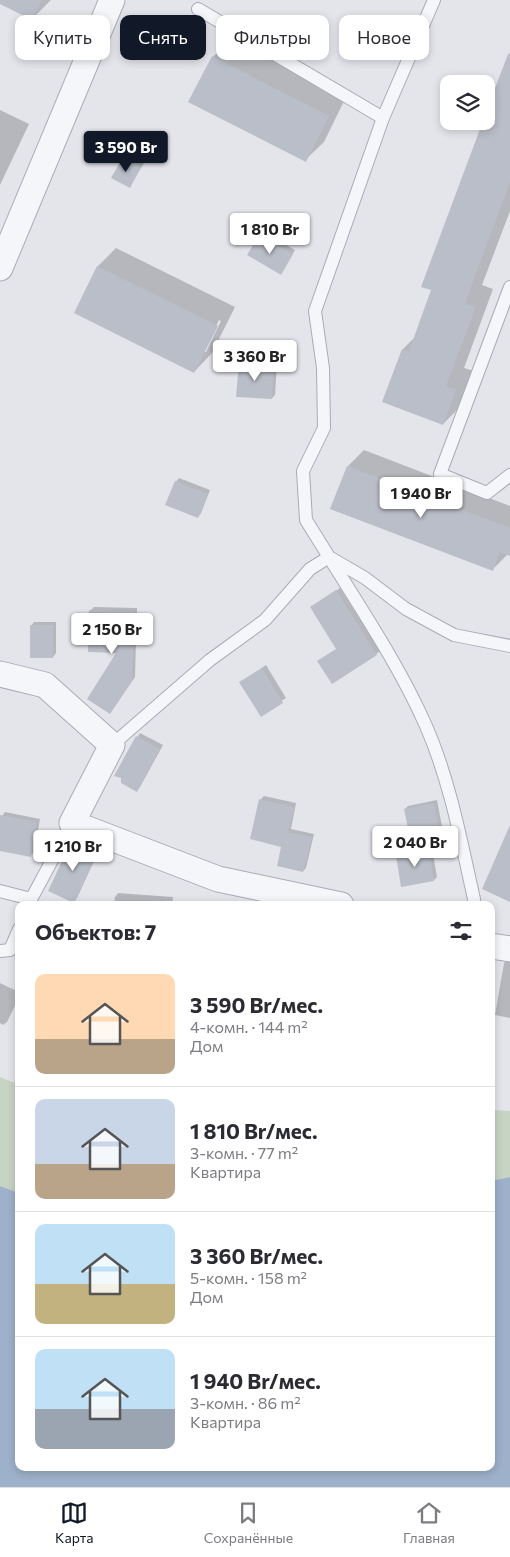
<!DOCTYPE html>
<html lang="ru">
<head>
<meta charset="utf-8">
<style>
  body { margin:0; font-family:Commissioner,sans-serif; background:#f2f2f3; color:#2b2b33; height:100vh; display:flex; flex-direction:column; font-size:19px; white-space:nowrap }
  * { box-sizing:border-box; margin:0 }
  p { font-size:16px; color:#7c7c81 }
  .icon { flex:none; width:28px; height:28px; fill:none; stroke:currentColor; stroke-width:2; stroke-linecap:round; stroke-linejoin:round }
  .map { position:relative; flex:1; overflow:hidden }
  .details { position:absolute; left:15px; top:901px; width:480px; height:570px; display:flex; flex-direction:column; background:#fff; border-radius:10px; box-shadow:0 2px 8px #0003 }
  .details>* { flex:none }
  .banner { position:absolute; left:15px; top:15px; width:480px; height:45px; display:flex; gap:10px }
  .fabs { position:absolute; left:440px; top:75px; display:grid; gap:10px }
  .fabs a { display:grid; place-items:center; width:55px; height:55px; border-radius:10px; background:#fff; box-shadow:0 2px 8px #0003; font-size:25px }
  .price { position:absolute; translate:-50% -42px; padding:0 11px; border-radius:5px; background:#fff; color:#222; font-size:16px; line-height:32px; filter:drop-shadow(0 1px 2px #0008) }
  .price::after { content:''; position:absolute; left:50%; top:30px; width:15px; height:11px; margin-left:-8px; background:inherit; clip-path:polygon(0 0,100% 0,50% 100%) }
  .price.selected { background:#111827; color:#fff }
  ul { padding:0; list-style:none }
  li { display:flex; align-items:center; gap:15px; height:125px; padding:0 20px }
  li+li { border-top:1px solid #e1e1e2 }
  li span { display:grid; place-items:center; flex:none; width:140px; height:100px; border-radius:10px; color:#555 }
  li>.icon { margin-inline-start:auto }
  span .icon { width:60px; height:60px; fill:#fffc; stroke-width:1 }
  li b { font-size:21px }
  h2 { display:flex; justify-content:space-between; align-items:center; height:60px; padding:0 20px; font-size:21px }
  .chip { padding:0 18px; border-radius:10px; background:#fff; box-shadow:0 2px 8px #0003; font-size:18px; line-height:45px }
  .chip.selected { background:#111827; color:#fff }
  .menu { display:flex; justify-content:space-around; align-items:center; height:70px; border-top:1px solid #e1e1e2; background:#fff; font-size:14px; color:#7c7c81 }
  .menu a { display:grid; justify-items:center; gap:2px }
  .menu .selected { color:#111827 }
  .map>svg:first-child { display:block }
  .green { fill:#c7d4c4 }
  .water { fill:#9eb1ca }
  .shadow { fill:#0003; fill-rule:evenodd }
  .building { fill:#babec8 }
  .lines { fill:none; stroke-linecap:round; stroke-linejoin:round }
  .service-casing { stroke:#a8acb5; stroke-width:14 }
  .minor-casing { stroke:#a8acb5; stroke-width:27 }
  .service { stroke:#f5f6f9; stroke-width:12 }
  .minor { stroke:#f5f6f9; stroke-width:25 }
</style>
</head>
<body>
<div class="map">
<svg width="510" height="1487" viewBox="0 0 510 1487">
  <rect width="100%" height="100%" fill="#e3e5eb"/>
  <g class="green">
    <path d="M0,1077L19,1085V1193L0,1186Z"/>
    <path d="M491,1110L510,1111V1177L491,1181Z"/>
  </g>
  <path class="water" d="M510,1177V1487H0V1186L19,1193V1468H491V1181Z"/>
  <g class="shadow">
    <path d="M0,0H51L32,19L0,3Z"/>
    <path d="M231,38L346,97L324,142L305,160L213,57Z"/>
    <path d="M510,52V211L482,285L493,289L464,368L474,371L461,406L443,424L403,349L415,337L433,290L486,121V116Z"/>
    <path d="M0,110L29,124L0,185Z"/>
    <path d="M127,154L144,163L130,186L124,158Z"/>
    <path d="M264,232L295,250L281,273L249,255Z"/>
    <path d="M116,248L235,307L212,353L194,372L76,312L98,266ZM219,320L221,321L206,352H203Z"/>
    <path d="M243,361L277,363L275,395L272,398L240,365Z"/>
    <path d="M364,450L510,506V555L508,554L492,570L348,466Z"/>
    <path d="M179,478L210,490L201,513L198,517L176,482Z"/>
    <path d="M340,588L380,651L376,654L337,648L311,607Z"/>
    <path d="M94,607L137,608L135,677L110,713L119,652L91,610Z"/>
    <path d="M34,622H56V653L53,657L31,626Z"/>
    <path d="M266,665L286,698L261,715L241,682Z"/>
    <path d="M140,733L163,745L140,787L137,790L122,777L116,776Z"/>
    <path d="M264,796L296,803L291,829L314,834L306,868L303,871L283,846L261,799Z"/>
    <path d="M437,800L444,837L441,841L405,809L408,806Z"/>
    <path d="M5,812L40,819L34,852L30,856L0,850V826L2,816Z"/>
    <path d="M77,837L100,848L77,898L74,902L50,890L73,841Z"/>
    <path d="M432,848L437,877L434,880L397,857L401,853Z"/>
    <path d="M118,893L173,897L172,905H114L115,897Z"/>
    <path d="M261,899L289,905H257V902Z"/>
    <path d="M508,960H510V1018L495,1015L504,963Z"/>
    <path d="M0,983L19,992V997L7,1022L3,1025L0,1023Z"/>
  </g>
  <g class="building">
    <path d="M0,0H42L32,20L0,4Z"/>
    <path d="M508,54H510V182L465,303L476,307L446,386L456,390L443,425L382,402L402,349L409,351L431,290L421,287L483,121H486V112Z"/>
    <path d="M212,56L329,116L306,162L188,102Z"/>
    <path d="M123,157L141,167L130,188L111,178Z"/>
    <path d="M259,235L293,254L281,275L247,255Z"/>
    <path d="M97,266L218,326L194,373L74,313Z"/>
    <path d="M239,364L274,366L272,399L236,397Z"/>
    <path d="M347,466L510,528V556L500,552L493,571L330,509Z"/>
    <path d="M175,481L208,494L198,518L165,505Z"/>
    <path d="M336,590L377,655L332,684L317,661L336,649L310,607Z"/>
    <path d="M89,610L134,611L132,681L110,714L87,699L116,653L88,652Z"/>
    <rect x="30" y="625" width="23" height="33"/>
    <path d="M262,668L283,703L261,717L239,682Z"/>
    <path d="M136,736L160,749L137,792L121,783V778L114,776Z"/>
    <path d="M259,799L294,807L288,832L312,837L303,872L277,866L281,847L250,839Z"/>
    <path d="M434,803L441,842L412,848L404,809Z"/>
    <path d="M0,815L37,822L31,857L0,851Z"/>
    <path d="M510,825V902L482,889Z"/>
    <path d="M72,840L98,852L74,903L48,891Z"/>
    <path d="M429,850L434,881L401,887L396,856Z"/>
  </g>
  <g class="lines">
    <defs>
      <g id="service">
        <path d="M434,0L383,118L315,311L323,368L324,428L303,471L306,520L329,557L365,578L406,609L454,635L510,646"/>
        <path d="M198,9L383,118"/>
        <path d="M510,287L440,474L487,493L510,475"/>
        <path d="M112,745L210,660L265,620L310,569L329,557C363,612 400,667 426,726C450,781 461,841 474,899L473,905"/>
        <path d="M0,891L31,899"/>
        <path d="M28,905L72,823"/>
        <path d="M0,951L10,950L19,929"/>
      </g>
      <g id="minor">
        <path d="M0,268L112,0"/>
        <path d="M0,674L45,685L112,745L72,823L218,879L341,905"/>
        <path d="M491,946L510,949"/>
      </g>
    </defs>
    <use href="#service" class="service-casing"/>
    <use href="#minor" class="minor-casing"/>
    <use href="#service" class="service"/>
    <use href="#minor" class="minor"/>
  </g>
</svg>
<div class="fabs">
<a><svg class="icon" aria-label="layers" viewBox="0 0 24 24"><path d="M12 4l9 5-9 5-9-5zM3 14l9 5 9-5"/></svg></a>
</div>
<b class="price selected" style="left:126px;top:173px">3 590 Br</b>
<b class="price" style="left:270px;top:255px">1 810 Br</b>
<b class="price" style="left:255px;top:382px">3 360 Br</b>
<b class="price" style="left:421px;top:519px">1 940 Br</b>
<b class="price" style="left:112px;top:655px">2 150 Br</b>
<b class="price" style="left:415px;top:868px">2 040 Br</b>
<b class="price" style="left:73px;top:872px">1 210 Br</b>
<div class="banner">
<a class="chip">Купить</a>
<a class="chip selected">Снять</a>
<a class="chip">Фильтры</a>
<a class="chip">Новое</a>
</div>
<section class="details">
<h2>Объектов: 7<svg class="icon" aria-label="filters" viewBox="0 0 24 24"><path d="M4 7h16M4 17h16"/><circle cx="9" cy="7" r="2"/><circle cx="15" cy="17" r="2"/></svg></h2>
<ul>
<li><span style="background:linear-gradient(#ffd9b3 65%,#b9a48a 0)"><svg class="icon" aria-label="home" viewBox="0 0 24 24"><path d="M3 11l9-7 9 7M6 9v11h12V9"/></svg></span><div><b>3 590 Br/мес.</b><p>4-комн. · 144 m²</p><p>Дом</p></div></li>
<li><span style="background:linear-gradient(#c9d6e8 65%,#b9a48a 0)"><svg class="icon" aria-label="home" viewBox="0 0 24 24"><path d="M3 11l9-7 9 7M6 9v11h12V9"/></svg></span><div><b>1 810 Br/мес.</b><p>3-комн. · 77 m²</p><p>Квартира</p></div></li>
<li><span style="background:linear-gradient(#bfe0f5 60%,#c2b280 0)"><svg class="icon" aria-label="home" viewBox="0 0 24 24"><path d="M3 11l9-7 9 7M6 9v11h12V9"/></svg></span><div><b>3 360 Br/мес.</b><p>5-комн. · 158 m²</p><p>Дом</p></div></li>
<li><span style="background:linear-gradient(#bfe0f5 60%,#9aa5b1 0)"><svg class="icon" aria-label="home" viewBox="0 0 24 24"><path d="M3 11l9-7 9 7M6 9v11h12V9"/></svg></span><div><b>1 940 Br/мес.</b><p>3-комн. · 86 m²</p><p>Квартира</p></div></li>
</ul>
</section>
</div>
<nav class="menu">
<a class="selected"><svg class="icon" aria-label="map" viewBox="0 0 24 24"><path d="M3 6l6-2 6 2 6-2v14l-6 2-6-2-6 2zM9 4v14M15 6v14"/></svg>Карта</a>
<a><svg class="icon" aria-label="saved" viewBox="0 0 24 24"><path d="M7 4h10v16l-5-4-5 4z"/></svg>Сохранённые</a>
<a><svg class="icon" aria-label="home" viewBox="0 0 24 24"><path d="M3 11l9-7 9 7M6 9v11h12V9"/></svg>Главная</a>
</nav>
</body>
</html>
